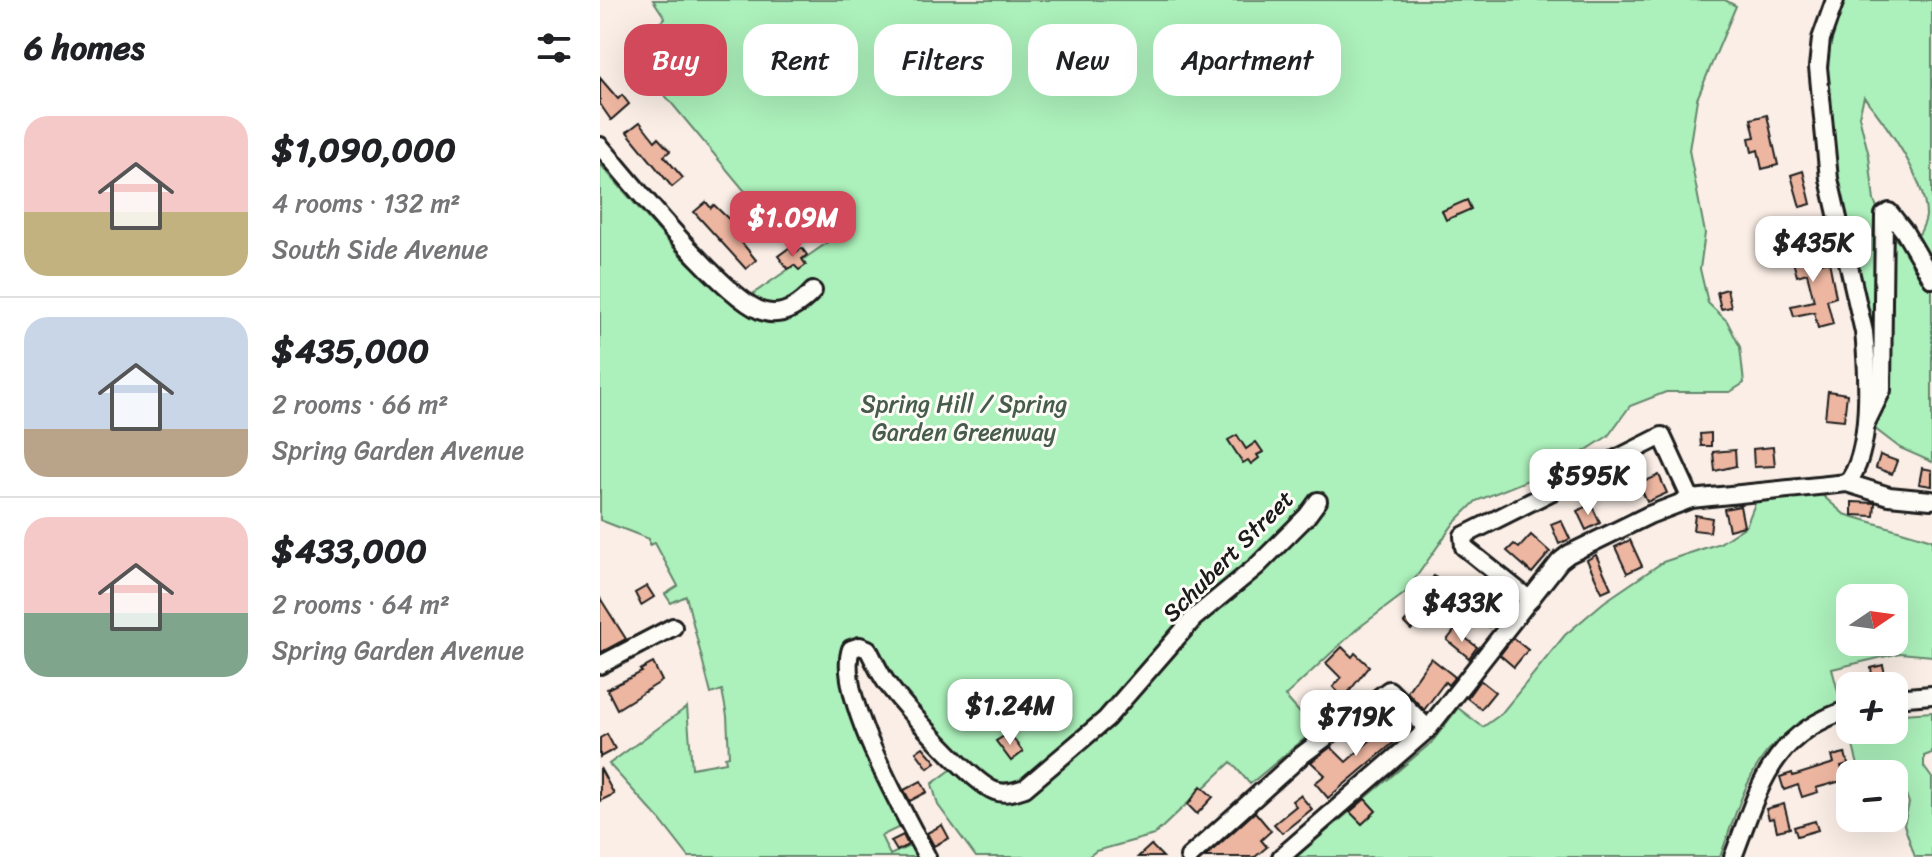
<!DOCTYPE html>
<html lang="en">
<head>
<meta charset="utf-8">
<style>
  body { margin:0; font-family:Sriracha,sans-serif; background:#f6f6f6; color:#202124; height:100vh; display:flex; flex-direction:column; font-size:30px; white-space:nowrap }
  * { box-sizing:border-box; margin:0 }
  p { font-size:26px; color:#757577 }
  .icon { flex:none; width:44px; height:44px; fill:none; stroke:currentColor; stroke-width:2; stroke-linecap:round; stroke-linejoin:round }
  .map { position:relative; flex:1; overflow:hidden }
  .sheet { display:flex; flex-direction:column; background:#fff; width:600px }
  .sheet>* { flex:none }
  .top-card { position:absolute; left:24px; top:24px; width:760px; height:72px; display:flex; gap:16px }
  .needle { width:52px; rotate:77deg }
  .tools { position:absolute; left:1236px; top:584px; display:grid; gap:16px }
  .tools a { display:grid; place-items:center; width:72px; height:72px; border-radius:16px; background:#fff; box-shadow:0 8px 32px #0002; font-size:40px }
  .price { position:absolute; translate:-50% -68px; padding:0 18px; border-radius:16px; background:#fff; color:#222; font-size:26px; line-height:52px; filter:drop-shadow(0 2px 4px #0008) }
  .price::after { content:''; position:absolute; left:50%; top:48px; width:24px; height:18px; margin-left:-12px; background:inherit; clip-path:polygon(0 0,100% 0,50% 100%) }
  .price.current { background:#d1495b; color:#fff }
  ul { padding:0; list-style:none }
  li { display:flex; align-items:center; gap:24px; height:200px; padding:0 24px }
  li+li { border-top:2px solid #e0e0e0 }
  li span { display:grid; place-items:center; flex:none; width:224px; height:160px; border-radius:24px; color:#555 }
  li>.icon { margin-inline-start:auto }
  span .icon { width:96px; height:96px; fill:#fffc; stroke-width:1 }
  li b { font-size:34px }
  h2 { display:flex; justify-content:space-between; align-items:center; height:96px; padding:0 24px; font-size:34px }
  .pill { padding:0 28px; border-radius:24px; background:#fff; box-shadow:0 8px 32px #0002; font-size:28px; line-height:72px }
  .pill.current { background:#d1495b; color:#fff }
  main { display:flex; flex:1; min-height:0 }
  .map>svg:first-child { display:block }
  .green { fill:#acf0bb; stroke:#64866c; stroke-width:2; fill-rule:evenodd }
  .building { fill:#edb6a1; stroke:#1c1c1c; stroke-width:2 }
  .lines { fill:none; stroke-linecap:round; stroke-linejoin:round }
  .minor-casing { stroke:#1c1c1c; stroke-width:22 }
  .minor { stroke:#fdfcf7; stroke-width:16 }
  .labels { text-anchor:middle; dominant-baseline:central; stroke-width:6; stroke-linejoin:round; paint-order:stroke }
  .park-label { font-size:24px; fill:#475c4c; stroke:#fdfcf7 }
  .street-label { font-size:24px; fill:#1c1c1c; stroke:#fdfcf7 }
</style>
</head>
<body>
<main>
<section class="sheet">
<h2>6 homes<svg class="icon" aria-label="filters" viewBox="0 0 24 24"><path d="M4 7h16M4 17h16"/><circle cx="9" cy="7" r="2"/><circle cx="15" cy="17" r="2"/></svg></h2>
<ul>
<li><span style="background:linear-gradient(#f6c9c9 60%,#c2b280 0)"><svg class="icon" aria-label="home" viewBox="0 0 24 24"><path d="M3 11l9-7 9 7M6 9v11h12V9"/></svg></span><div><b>$1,090,000</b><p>4 rooms · 132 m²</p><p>South Side Avenue</p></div></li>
<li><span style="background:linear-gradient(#c9d6e8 70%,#b9a48a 0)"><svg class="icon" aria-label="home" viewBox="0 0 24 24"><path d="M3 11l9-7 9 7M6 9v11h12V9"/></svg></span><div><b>$435,000</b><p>2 rooms · 66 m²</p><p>Spring Garden Avenue</p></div></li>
<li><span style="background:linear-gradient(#f6c9c9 60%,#7fa58c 0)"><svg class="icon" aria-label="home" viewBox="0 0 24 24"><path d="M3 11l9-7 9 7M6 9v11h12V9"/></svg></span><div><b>$433,000</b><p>2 rooms · 64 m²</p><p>Spring Garden Avenue</p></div></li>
</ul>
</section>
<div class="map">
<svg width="1332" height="857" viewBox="0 0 1332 857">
  <rect width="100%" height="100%" fill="#faeee6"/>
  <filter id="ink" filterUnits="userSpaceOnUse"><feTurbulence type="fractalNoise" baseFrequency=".0125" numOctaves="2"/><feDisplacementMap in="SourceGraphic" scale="16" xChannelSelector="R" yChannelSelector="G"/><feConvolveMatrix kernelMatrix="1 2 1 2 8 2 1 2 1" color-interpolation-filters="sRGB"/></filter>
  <g filter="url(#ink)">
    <g class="green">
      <path d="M53,0H1125L1136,6L1097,99L1089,150L1105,233L1100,269L1108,303L1127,321L1140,347L1144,383L1130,392H1066L1030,406L1008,436L960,467L876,501L854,523L805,593L757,629L685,696L715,730L650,784L631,762L554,835L496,851L488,857H376L338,805L332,784L356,766L267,653L253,656L255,671L304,825L281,836L290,855L314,844L322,857H89L60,820L9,764L87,707L92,768L126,762L125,757L129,756L127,716L122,690L111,694L86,596L71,603L65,594L78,586L55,543L49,545V539L0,520V164L80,255L135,306L240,234L221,206L173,225L29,52L65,18Z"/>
      <path d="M1245,0H1332V462L1300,448L1270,425L1279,415L1288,389L1292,319L1288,292L1289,234L1300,243L1320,233C1322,228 1326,221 1326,215C1325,178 1287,125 1264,97L1259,116L1269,156L1274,201L1280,213L1276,391L1234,179L1225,62Z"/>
      <path d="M1222,495L1244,514L1332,540V656L1300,653L1232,669L1241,703C1212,715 1180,732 1161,760C1142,788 1132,825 1120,857H696L832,742L858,708L883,727L901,714L965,635L1004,602L1063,562L1120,543L1146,526L1156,501ZM1250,598H1294V642H1250Z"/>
      <path d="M1332,712V753L1324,756V767L1332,778V857H1315L1304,825L1309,803L1302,783L1287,769L1260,773L1253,746C1264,727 1273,730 1294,730V718L1303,714Z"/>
    </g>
    <g class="building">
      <path d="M0,78L18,99L22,95L29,104L11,120L0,104Z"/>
      <path d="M1167,115L1178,165L1162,169L1158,150L1152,152L1149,138L1155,137L1151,119Z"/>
      <path d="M40,122L55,141L58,138L70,151L64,156L83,178L72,187L27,132Z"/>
      <path d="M1203,171L1211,204L1200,207L1191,175Z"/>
      <path d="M867,200L871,209L846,220L842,211Z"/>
      <path d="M106,202L111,208L114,205L139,229L134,233L156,260L146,269L94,212Z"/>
      <path d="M1208,241L1214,265L1229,261L1236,297L1227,300L1233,324L1218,328L1214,312L1194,316L1191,306L1214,301L1207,273L1197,276L1192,258L1188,259L1185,247Z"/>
      <path d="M189,248L193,254L202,248L207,255L202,259L206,265L199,270L194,265L188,269L178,256Z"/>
      <path d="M1127,289L1131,307L1121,309L1117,292Z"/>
      <path d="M1228,391L1247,394L1244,420L1225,418Z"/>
      <path d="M1111,433V446H1101L1100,434Z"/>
      <path d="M637,435L646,449L656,442L663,452L657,455L659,458L651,464L648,460L643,463L628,440Z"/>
      <path d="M1173,447L1175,466L1154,467L1153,449Z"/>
      <path d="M1135,450L1136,466L1115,471L1113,452Z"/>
      <path d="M1280,455L1297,461L1292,474L1276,468Z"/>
      <path d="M1322,468L1332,470V486L1319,484Z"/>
      <path d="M1059,475L1067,493L1047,502L1039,484Z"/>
      <path d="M1252,502L1275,503L1274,516L1252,515Z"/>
      <path d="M991,504L1000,523L986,530L977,511Z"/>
      <path d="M1140,506L1144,526L1129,530L1124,509Z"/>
      <path d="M1095,515L1112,518L1110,532L1093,530Z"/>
      <path d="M961,520L970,539L959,544L951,524Z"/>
      <path d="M931,535L950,552L932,573L907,551L914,544L919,548Z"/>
      <path d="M1030,540L1042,566L1027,573L1015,547Z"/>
      <path d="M996,555L1011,588L1002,592L987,560Z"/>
      <path d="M834,576L842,583L828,600L820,593Z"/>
      <path d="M47,586L54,597L41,605L35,593Z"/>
      <path d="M0,598L26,639L0,653Z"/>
      <path d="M823,603L830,610L811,630L804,623Z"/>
      <path d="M880,606L896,619L889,627L873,615Z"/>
      <path d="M855,630L877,647L869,658L847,640Z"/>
      <path d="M913,638L928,650L914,667L900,655Z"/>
      <path d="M742,647L752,657L755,653L769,666L744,698L733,687L741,678L726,663Z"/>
      <path d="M831,658L855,677L848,685L845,682L824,710L807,692Z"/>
      <path d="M53,663L62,681L17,709L7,689L42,672L40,670Z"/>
      <path d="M1283,665L1287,683L1266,686L1264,677L1272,675L1271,668Z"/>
      <path d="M880,680L895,692L881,709L867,698Z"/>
      <path d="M799,715L811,728L728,798L715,783L725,775L711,762L731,747L746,762Z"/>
      <path d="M409,733L423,752L411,761L396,741Z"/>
      <path d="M7,734L15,749L0,757V738Z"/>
      <path d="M323,747L336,762L328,768L316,752Z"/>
      <path d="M1245,753L1248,764L1241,766L1245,780L1216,788L1218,792L1202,797L1198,785L1184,790L1180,777L1192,773L1193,776L1234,763L1232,756Z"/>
      <path d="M0,768L14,794L0,801Z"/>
      <path d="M321,781L327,792L310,801L304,790Z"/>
      <path d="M601,786L613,797L597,814L588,805Z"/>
      <path d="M700,795L712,809L682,833L674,824L696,806L692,801Z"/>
      <path d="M765,799L776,811L762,824L750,812Z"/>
      <path d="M1184,804L1190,828L1177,831L1174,818L1169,819L1166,809Z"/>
      <path d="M655,812L671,831L661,840L667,847L655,857H605Z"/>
      <path d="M1215,821L1218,830L1197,836L1194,827Z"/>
      <path d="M342,825L349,838L334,846L327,833Z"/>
      <path d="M303,835L308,845L297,851L291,841Z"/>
      <path d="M551,845L563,857H538Z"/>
    </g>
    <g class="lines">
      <defs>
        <g id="minor">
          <path d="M1235,0L1221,39L1218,67L1229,179L1264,332C1268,371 1273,452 1247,483"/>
          <path d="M0,146C29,179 128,304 165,312C184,317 201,304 213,291"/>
          <path d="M1267,421L1282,390L1284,215L1289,212L1304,231L1332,279"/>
          <path d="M930,600L864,547L863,536L1062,436L1091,499"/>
          <path d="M0,665L73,627"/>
          <path d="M1294,698L1332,695"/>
          <path d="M327,857C305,814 235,694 251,649L260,646L268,649C274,660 279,672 286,682C302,704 372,783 395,791C405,795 416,791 425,788L506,719L594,618L657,566L707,516L718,501"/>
          <path d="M589,857L702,755L789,690L828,729"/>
          <path d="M681,857L828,729L960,561L969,554L1049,515L1091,499L1247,483L1289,496L1331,500"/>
          <path d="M1133,857C1160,787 1170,734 1250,709"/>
        </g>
      </defs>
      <use href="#minor" class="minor-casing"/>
      <use href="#minor" class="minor"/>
    </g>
  </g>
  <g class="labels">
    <g class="park-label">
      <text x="364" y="404">Spring Hill / Spring<tspan x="364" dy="28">Garden Greenway</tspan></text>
    </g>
    <g class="street-label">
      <text transform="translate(628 556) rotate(-45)">Schubert Street</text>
    </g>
  </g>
</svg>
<div class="tools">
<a><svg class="needle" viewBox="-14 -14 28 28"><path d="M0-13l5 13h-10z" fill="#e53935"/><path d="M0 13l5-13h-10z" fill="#757577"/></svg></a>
<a>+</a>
<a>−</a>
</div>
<b class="price current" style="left:193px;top:259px">$1.09M</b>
<b class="price" style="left:1213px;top:284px">$435K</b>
<b class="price" style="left:988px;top:517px">$595K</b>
<b class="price" style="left:862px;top:644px">$433K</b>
<b class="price" style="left:410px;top:747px">$1.24M</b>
<b class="price" style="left:756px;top:758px">$719K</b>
<div class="top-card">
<a class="pill current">Buy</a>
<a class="pill">Rent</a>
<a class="pill">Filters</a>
<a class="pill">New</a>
<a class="pill">Apartment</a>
</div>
</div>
</main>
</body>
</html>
